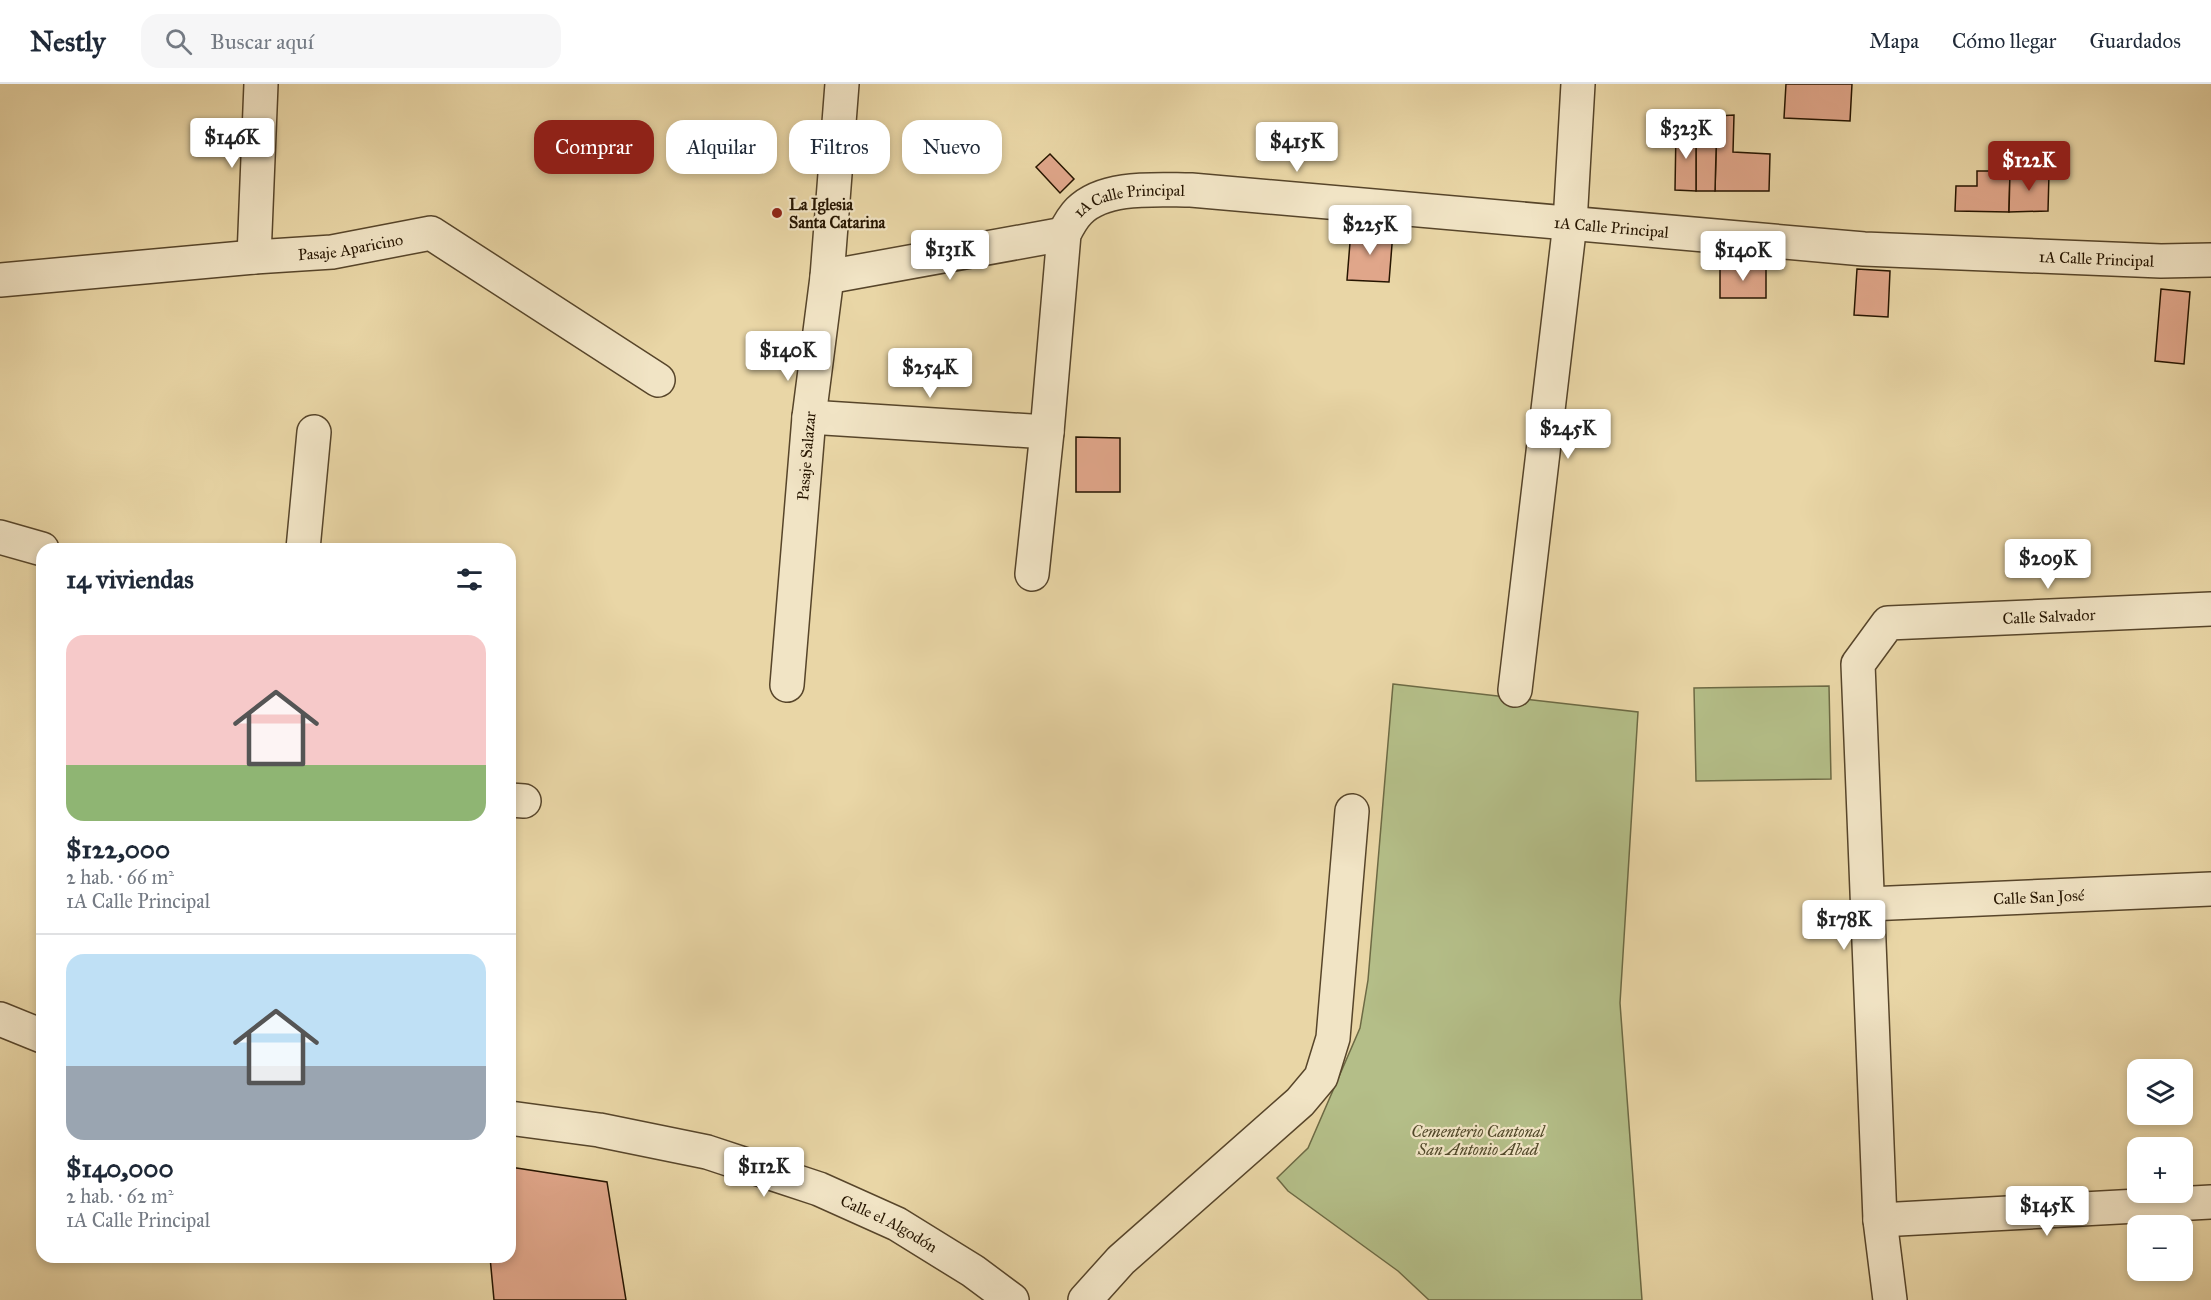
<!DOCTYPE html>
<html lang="es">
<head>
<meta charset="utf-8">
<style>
  body { margin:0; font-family:"IM FELL Great Primer",serif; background:#f6f6f7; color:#1f2937; height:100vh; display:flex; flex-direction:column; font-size:22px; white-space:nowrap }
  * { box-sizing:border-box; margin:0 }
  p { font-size:20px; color:#747a83 }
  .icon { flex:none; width:33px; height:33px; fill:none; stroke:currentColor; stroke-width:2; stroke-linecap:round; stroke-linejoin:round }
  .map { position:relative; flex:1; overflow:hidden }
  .sheet { position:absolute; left:36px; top:459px; width:480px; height:720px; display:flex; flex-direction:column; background:#fff; border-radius:18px; box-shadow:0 3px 9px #0003 }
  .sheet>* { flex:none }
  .hud { position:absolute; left:534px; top:36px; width:570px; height:54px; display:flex; gap:12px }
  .controls { position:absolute; left:2127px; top:975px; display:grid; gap:12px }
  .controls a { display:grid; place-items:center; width:66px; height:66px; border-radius:12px; background:#fff; box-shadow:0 3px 9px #0003; font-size:30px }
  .price { position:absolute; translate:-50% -51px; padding:0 14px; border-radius:6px; background:#fff; color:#222; font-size:20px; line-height:39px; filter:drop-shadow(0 2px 3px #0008) }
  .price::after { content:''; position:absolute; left:50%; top:36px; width:18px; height:14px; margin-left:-9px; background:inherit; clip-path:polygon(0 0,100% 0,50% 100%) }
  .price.active { background:#8f2418; color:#fff }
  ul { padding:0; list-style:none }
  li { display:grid; align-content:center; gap:12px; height:318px; padding:0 30px }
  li+li { border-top:2px solid #e0e1e3 }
  li span { display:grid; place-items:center; height:186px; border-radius:18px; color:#555 }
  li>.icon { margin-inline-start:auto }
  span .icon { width:108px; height:108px; fill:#fffc; stroke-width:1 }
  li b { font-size:26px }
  h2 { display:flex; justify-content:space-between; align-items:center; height:72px; padding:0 30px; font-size:26px }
  .chip { padding:0 21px; border-radius:18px; background:#fff; box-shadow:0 3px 9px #0003; font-size:21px; line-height:54px }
  .chip.active { background:#8f2418; color:#fff }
  header { display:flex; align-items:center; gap:36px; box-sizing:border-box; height:84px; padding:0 30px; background:#fff; border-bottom:2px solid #e0e1e3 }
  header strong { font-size:28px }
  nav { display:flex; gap:33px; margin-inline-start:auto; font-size:21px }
  .search { width:420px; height:54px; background:#f6f6f7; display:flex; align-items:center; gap:15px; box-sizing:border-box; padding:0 21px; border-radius:18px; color:#747a83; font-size:22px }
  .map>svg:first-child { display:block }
  .green { fill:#b4be88; stroke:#6d6a44; stroke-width:1.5 }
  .building { fill:#e0a68a; stroke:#261500; stroke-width:1.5 }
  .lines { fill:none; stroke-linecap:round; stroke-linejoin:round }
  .minor-casing { stroke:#57452a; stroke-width:36 }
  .minor { stroke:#f1e4c5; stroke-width:33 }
  .poi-dot { fill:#8f2418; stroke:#f1e4c5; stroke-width:2 }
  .labels { text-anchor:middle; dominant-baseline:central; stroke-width:4.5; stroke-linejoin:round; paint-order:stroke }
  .poi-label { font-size:16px; font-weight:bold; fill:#261500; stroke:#f1e4c5; text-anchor:start }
  .street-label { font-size:16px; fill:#261500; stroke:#f1e4c5 }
  .park-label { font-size:16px; font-style:italic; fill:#514829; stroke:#f1e4c5 }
</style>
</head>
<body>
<header>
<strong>Nestly</strong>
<div class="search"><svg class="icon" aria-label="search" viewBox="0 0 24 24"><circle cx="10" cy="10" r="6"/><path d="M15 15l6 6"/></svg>Buscar aquí</div>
<nav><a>Mapa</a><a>Cómo llegar</a><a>Guardados</a></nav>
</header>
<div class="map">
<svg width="2211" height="1216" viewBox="0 0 2211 1216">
  <rect width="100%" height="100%" fill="#e9d6a6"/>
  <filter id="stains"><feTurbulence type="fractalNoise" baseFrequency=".00333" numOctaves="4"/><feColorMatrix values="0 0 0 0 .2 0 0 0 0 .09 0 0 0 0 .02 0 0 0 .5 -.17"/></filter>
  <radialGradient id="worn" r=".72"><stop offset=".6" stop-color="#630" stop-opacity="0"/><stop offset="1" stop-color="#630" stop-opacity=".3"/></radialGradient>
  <g class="green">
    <path d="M1393,600L1638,628L1620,919L1642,1216H1429L1398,1187L1288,1107L1277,1094L1308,1064L1360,944L1368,896Z"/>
    <path d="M1829,602L1831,695L1696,697L1694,604Z"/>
  </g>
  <g class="building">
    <path d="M1786,0H1852L1850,37L1784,34Z"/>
    <path d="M1734,31L1733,68L1770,70L1769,107H1715L1717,32Z"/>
    <path d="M1696,32H1717L1715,107H1696Z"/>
    <path d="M1676,46H1696V107L1675,106Z"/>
    <path d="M1050,70L1074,95L1060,109L1036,83Z"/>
    <path d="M1977,87H2010L2009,128L1955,127L1956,102H1977Z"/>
    <path d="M2010,87L2049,89L2048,127L2009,128Z"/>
    <path d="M1351,146L1393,148L1389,198L1347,196Z"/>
    <path d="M1720,181L1766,182V214H1720Z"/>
    <path d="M1857,185L1890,187L1888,233L1854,231Z"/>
    <path d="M2161,205L2190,208L2184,280L2155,277Z"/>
    <path d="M1076,353L1120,354V408H1076Z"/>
    <path d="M510,1083L607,1098L626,1216H494L490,1173H510Z"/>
  </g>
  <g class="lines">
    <defs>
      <g id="minor">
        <path d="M254,173L261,0"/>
        <path d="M827,193L1064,150"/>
        <path id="s1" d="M0,196L254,173L332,168L431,149L658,296"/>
        <path d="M809,333L1047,348"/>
        <path d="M0,453L42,465"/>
        <path d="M303,465L314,348"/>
        <path id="s2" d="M1032,490L1047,348L1064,150C1068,142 1073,133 1079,127C1105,101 1157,106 1191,106L1864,165L2161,177L2211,176"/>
        <path id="s3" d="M787,601L809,333L827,193L842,0"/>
        <path d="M1515,606L1570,139L1578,0"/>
        <path d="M510,716L524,717"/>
        <path id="s4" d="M1868,820L2211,805"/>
        <path d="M0,935L42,952"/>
        <path id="s5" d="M510,1034L599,1046L707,1068L819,1105L897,1140L973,1187L1012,1216"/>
        <path d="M1880,1136L2211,1118"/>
        <path d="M1085,1216L1121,1176L1300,1018L1321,993L1333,954L1352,727"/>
        <path id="s6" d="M1890,1216L1880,1136L1858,580L1888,539L2211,525"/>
      </g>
    </defs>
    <use href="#minor" class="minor-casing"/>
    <use href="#minor" class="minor"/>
  </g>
  <circle class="poi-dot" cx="777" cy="129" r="6"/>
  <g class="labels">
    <g class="poi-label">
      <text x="789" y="120">La Iglesia<tspan x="789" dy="18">Santa Catarina</tspan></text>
    </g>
    <g class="street-label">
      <text stroke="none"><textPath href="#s2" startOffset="422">1A Calle Principal</textPath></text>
      <text stroke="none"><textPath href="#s2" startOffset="908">1A Calle Principal</textPath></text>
      <text stroke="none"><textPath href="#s1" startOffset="352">Pasaje Aparicino</textPath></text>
      <text stroke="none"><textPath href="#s2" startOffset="1394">1A Calle Principal</textPath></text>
      <text stroke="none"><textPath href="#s3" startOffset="230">Pasaje Salazar</textPath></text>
      <text stroke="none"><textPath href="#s6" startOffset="849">Calle Salvador</textPath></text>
      <text stroke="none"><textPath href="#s4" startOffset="171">Calle San José</textPath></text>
      <text stroke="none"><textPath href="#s5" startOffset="396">Calle el Algodón</textPath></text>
    </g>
    <g class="park-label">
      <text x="1478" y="1047">Cementerio Cantonal<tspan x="1478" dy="18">San Antonio Abad</tspan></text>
    </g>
  </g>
  <rect width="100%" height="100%" filter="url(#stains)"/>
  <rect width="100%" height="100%" fill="url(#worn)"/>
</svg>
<div class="controls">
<a><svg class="icon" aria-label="layers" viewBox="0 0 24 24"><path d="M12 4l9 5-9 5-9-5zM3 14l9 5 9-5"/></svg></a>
<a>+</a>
<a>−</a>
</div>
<b class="price" style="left:1686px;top:76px">$323K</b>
<b class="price" style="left:232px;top:85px">$146K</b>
<b class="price" style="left:1297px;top:89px">$415K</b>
<b class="price active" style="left:2029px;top:108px">$122K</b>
<b class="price" style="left:1370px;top:172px">$225K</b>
<b class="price" style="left:950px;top:197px">$131K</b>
<b class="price" style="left:1743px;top:198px">$140K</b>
<b class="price" style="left:788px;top:298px">$140K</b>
<b class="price" style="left:930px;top:315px">$254K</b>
<b class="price" style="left:1568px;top:376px">$245K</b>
<b class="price" style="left:2048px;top:506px">$209K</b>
<b class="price" style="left:1844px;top:867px">$178K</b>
<b class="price" style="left:764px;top:1114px">$112K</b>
<b class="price" style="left:2047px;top:1153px">$145K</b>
<div class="hud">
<a class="chip active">Comprar</a>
<a class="chip">Alquilar</a>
<a class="chip">Filtros</a>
<a class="chip">Nuevo</a>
</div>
<section class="sheet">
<h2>14 viviendas<svg class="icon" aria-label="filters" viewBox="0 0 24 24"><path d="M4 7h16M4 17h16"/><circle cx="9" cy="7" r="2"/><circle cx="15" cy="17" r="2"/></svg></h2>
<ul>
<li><span style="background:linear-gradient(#f6c9c9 70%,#8fb573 0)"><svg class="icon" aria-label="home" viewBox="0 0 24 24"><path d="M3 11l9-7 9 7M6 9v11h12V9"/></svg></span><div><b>$122,000</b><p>2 hab. · 66 m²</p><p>1A Calle Principal</p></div></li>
<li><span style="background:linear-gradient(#bfe0f5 60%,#9aa5b1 0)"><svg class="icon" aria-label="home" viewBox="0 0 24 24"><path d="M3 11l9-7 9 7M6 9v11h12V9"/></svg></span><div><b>$140,000</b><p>2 hab. · 62 m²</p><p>1A Calle Principal</p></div></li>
</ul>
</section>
</div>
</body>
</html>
